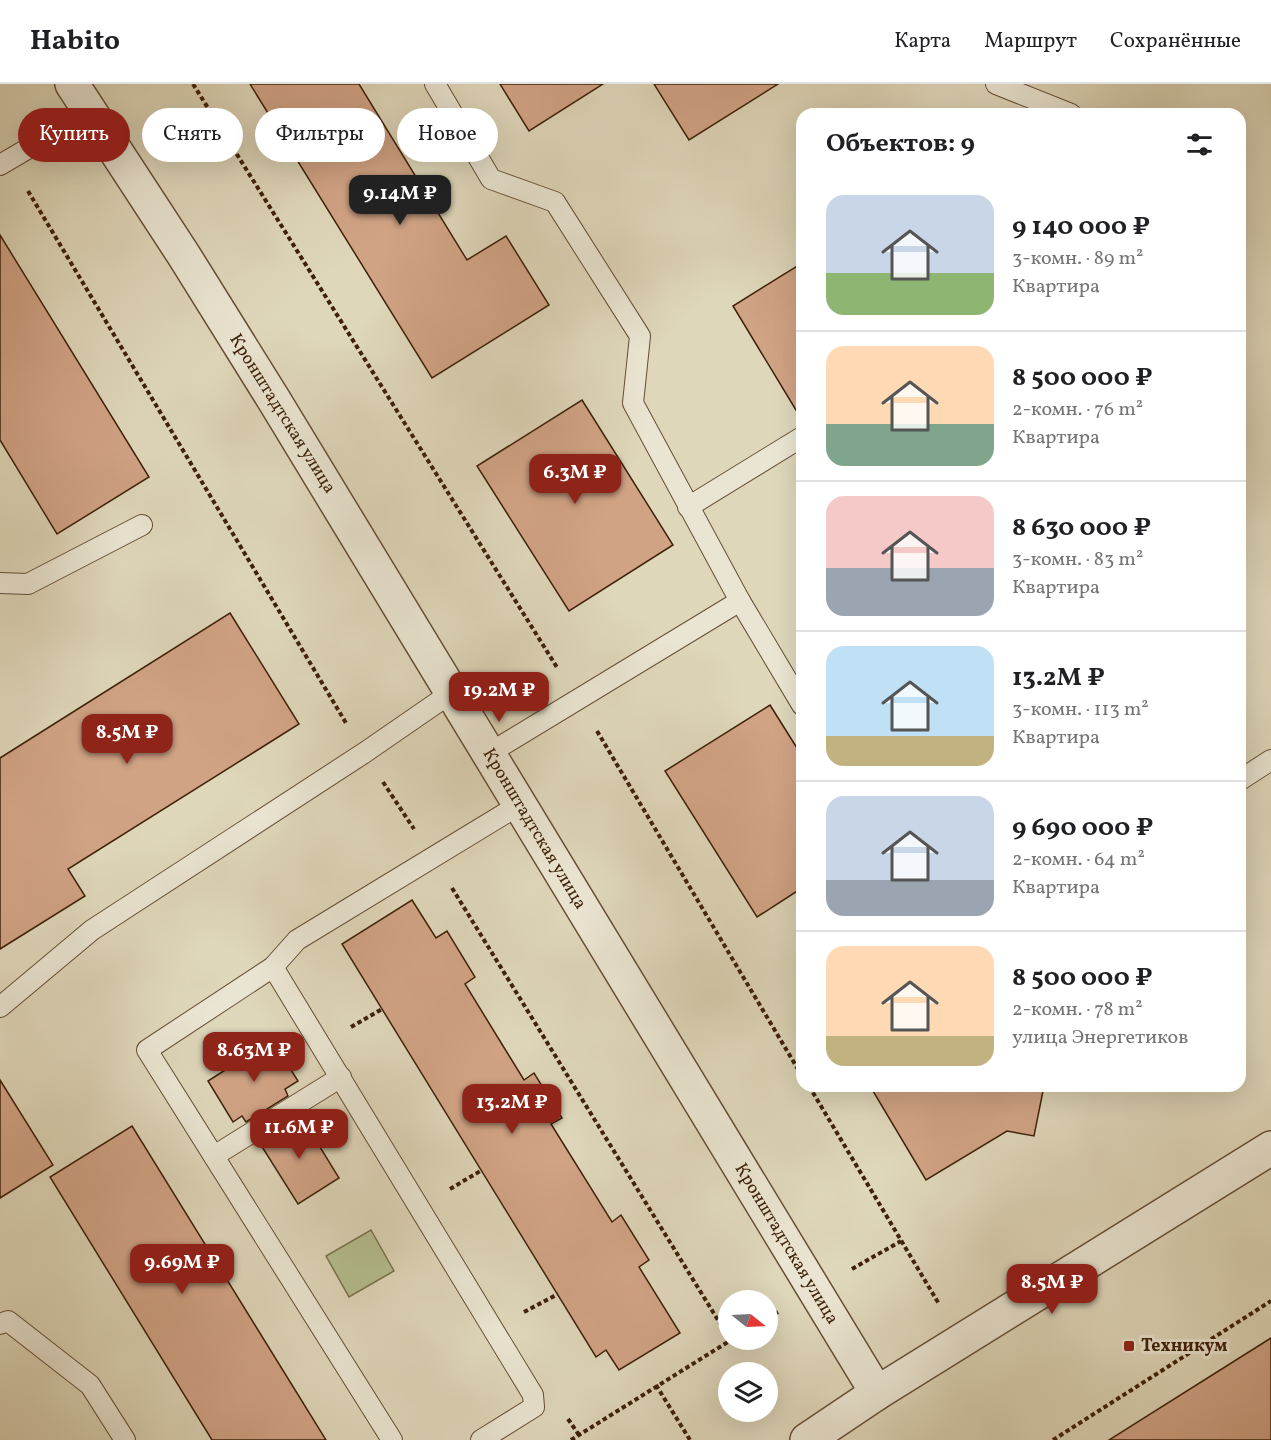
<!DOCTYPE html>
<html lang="ru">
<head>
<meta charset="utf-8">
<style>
  body { margin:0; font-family:Vollkorn,serif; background:#f6f6f6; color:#202124; height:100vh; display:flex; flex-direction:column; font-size:22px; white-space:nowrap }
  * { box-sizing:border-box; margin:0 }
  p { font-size:20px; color:#757577 }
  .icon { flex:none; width:33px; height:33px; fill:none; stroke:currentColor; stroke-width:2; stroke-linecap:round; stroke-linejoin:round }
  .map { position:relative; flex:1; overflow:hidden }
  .sheet { position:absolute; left:796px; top:24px; width:450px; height:984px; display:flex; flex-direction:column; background:#fff; border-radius:18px; box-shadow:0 6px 24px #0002 }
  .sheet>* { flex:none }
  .banner { position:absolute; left:18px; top:24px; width:570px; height:54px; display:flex; gap:12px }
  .needle { width:39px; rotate:108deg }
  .tools { position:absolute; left:718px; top:1206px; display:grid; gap:12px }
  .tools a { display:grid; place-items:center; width:60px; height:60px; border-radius:50%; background:#fff; box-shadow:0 6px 24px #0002; font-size:30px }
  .price { position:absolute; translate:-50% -51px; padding:0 14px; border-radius:12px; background:#8f2418; color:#fff; font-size:20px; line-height:39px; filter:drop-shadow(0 2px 3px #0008) }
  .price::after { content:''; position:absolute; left:50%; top:36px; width:18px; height:14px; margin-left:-9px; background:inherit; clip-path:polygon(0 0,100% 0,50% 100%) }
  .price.current { background:#222; color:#fff }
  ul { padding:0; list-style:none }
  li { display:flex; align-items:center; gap:18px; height:150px; padding:0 30px }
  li+li { border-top:2px solid #e0e0e0 }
  li span { display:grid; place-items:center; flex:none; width:168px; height:120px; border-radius:18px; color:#555 }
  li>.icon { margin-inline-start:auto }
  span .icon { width:72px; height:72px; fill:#fffc; stroke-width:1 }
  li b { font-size:26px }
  h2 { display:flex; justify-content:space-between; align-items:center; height:72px; padding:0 30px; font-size:26px }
  .chip { padding:0 21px; border-radius:27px; background:#fff; box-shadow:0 6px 24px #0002; font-size:21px; line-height:54px }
  .chip.current { background:#8f2418; color:#fff }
  header { display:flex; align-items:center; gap:36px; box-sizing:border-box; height:84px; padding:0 30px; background:#fff; border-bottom:2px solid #e0e0e0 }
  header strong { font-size:28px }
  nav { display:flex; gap:33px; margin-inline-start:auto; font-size:21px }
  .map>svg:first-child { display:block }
  .green { fill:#b4be8e; stroke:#79704b; stroke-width:1.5 }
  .building { fill:#d1a385; stroke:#3e2108; stroke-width:1.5 }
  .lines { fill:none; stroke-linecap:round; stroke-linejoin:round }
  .service-casing { stroke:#664e34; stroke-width:22 }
  .minor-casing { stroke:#664e34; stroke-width:36 }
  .tertiary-casing { stroke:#664e34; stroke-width:36 }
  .path { stroke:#3e2108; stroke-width:4; stroke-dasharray:4.5 3; stroke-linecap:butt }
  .service { stroke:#eae5d2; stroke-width:20 }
  .minor { stroke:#eae5d2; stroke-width:33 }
  .tertiary { stroke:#eae5d2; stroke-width:33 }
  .poi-dot { fill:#8f2418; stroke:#eae5d2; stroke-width:2 }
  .labels { text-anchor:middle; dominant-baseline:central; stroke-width:6; stroke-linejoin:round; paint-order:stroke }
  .street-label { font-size:18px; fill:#3e2108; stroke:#eae5d2 }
  .poi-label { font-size:18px; font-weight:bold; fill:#3e2108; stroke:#eae5d2; text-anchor:start }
</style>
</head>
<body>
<header>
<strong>Habito</strong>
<nav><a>Карта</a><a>Маршрут</a><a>Сохранённые</a></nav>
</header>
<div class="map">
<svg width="1271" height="1356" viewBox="0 0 1271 1356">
  <rect width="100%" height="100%" fill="#dfd7ba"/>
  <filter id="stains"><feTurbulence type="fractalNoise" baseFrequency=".00333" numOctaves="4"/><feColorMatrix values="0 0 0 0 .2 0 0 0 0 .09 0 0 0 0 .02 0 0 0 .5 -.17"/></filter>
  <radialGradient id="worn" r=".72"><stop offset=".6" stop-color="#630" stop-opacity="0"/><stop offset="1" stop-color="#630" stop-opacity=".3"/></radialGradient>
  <path class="green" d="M371,1146L394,1187L349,1213L326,1172Z"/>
  <g class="building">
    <path d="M250,0H359L467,176L506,152L549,221L432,294Z"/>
    <path d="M500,0H603L529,47Z"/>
    <path d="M654,0H778L689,56Z"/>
    <path d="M0,151L149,393L57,450L0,356Z"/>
    <path d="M802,179V336L733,222Z"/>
    <path d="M582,316L673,461L569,527L477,382Z"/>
    <path d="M230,529L299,640L68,785L85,812L0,865V674Z"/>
    <path d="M770,621L802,672V804L757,833L665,687Z"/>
    <path d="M412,816L436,854L447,847L475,893L465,900L524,996L534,989L562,1034L551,1040L612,1138L621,1131L649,1176L639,1183L680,1249L619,1286L606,1266L596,1273L342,860Z"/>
    <path d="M272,956L298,997L285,1005L288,1012L246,1038L242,1032L233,1038L208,997Z"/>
    <path d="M0,996L53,1081L0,1114Z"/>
    <path d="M870,1002H1044L1034,1052L1007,1047L926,1096Z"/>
    <path d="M301,1032L339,1094L298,1120L259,1058Z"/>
    <path d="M132,1042L326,1356H212L50,1093Z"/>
    <path d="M1271,1254V1356H1109Z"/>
  </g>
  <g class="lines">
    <defs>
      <g id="service">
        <path d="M435,0L491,95L555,118L640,252L633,319L740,517L802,621"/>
        <path d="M996,0L1071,30"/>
        <path d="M0,81L90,28"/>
        <path d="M688,423L802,353"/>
        <path d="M0,499L28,500L142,441"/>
        <path d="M488,670L740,517"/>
        <path d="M1240,696L1271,676"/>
        <path d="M273,883L533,1311L534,1323L481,1356"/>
        <path d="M0,923L92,846L364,669L451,609"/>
        <path d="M214,1072L341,993"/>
        <path d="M0,1240L8,1237L90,1301L125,1356"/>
        <path d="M392,1356L147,966L273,883L297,856L519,721"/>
      </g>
      <path id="minor" d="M72,0L183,170L274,316L877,1309"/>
      <path id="tertiary" d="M807,1356L877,1309L1271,1064"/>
    </defs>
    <use href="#service" class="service-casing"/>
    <use href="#minor" class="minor-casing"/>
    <use href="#tertiary" class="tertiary-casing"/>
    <g class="path">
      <path d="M193,0L558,585"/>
      <path d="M28,107L346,639"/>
      <path d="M597,647L802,992"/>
      <path d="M383,698L414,745"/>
      <path d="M452,804L729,1254"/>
      <path d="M351,943L382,925"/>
      <path d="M809,1002L939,1220"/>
      <path d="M450,1105L482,1086"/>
      <path d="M852,1185L901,1157"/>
      <path d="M524,1228L558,1210"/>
      <path d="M768,1234L778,1228"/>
      <path d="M656,1301L690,1356"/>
      <path d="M568,1335L579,1351"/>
      <path d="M571,1356L731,1256"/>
      <path d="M1053,1356L1271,1217"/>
    </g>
    <use href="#service" class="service"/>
    <use href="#minor" class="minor"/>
    <use href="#tertiary" class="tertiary"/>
  </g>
  <rect class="poi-dot" x="1123" y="1256" width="12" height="12" rx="3"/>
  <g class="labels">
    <g class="street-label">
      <text transform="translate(282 330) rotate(58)">Кронштадтская улица</text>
      <text transform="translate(534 745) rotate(59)">Кронштадтская улица</text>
      <text transform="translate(786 1160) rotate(59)">Кронштадтская улица</text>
    </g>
    <g class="poi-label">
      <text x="1141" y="1262">Техникум</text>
    </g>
  </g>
  <rect width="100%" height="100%" filter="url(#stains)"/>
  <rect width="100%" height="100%" fill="url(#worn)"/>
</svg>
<div class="tools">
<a><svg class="needle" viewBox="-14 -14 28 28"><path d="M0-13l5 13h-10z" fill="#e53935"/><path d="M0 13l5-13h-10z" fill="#757577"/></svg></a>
<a><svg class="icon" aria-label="layers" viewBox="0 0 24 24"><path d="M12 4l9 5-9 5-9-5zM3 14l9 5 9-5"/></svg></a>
</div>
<b class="price current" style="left:400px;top:142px">9.14M ₽</b>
<b class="price" style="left:575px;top:421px">6.3M ₽</b>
<b class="price" style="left:499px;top:639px">19.2M ₽</b>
<b class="price" style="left:127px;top:681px">8.5M ₽</b>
<b class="price" style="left:254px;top:999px">8.63M ₽</b>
<b class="price" style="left:512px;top:1051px">13.2M ₽</b>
<b class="price" style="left:299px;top:1076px">11.6M ₽</b>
<b class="price" style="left:182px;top:1211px">9.69M ₽</b>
<b class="price" style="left:1052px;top:1231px">8.5M ₽</b>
<div class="banner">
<a class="chip current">Купить</a>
<a class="chip">Снять</a>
<a class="chip">Фильтры</a>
<a class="chip">Новое</a>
</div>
<section class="sheet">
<h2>Объектов: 9<svg class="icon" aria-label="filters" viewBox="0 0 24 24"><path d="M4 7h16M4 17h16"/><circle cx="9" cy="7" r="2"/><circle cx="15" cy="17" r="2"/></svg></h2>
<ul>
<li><span style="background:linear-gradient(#c9d6e8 65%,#8fb573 0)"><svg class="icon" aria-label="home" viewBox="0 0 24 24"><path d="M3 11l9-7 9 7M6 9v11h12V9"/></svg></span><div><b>9 140 000 ₽</b><p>3-комн. · 89 m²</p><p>Квартира</p></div></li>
<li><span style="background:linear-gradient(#ffd9b3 65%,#7fa58c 0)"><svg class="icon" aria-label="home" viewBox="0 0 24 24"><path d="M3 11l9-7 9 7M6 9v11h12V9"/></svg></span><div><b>8 500 000 ₽</b><p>2-комн. · 76 m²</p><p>Квартира</p></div></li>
<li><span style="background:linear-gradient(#f6c9c9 60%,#9aa5b1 0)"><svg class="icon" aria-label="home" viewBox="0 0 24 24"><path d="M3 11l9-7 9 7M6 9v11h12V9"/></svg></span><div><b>8 630 000 ₽</b><p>3-комн. · 83 m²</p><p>Квартира</p></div></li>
<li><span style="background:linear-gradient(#bfe0f5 75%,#c2b280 0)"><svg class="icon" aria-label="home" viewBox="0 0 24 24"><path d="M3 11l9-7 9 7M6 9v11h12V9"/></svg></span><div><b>13.2M ₽</b><p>3-комн. · 113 m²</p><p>Квартира</p></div></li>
<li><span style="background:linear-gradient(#c9d6e8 70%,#9aa5b1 0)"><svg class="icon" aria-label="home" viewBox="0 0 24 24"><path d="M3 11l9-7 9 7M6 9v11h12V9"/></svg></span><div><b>9 690 000 ₽</b><p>2-комн. · 64 m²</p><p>Квартира</p></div></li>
<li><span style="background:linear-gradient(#ffd9b3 75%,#c2b280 0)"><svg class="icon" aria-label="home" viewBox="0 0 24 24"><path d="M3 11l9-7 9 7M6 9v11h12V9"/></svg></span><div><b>8 500 000 ₽</b><p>2-комн. · 78 m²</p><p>улица Энергетиков</p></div></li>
</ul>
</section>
</div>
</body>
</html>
